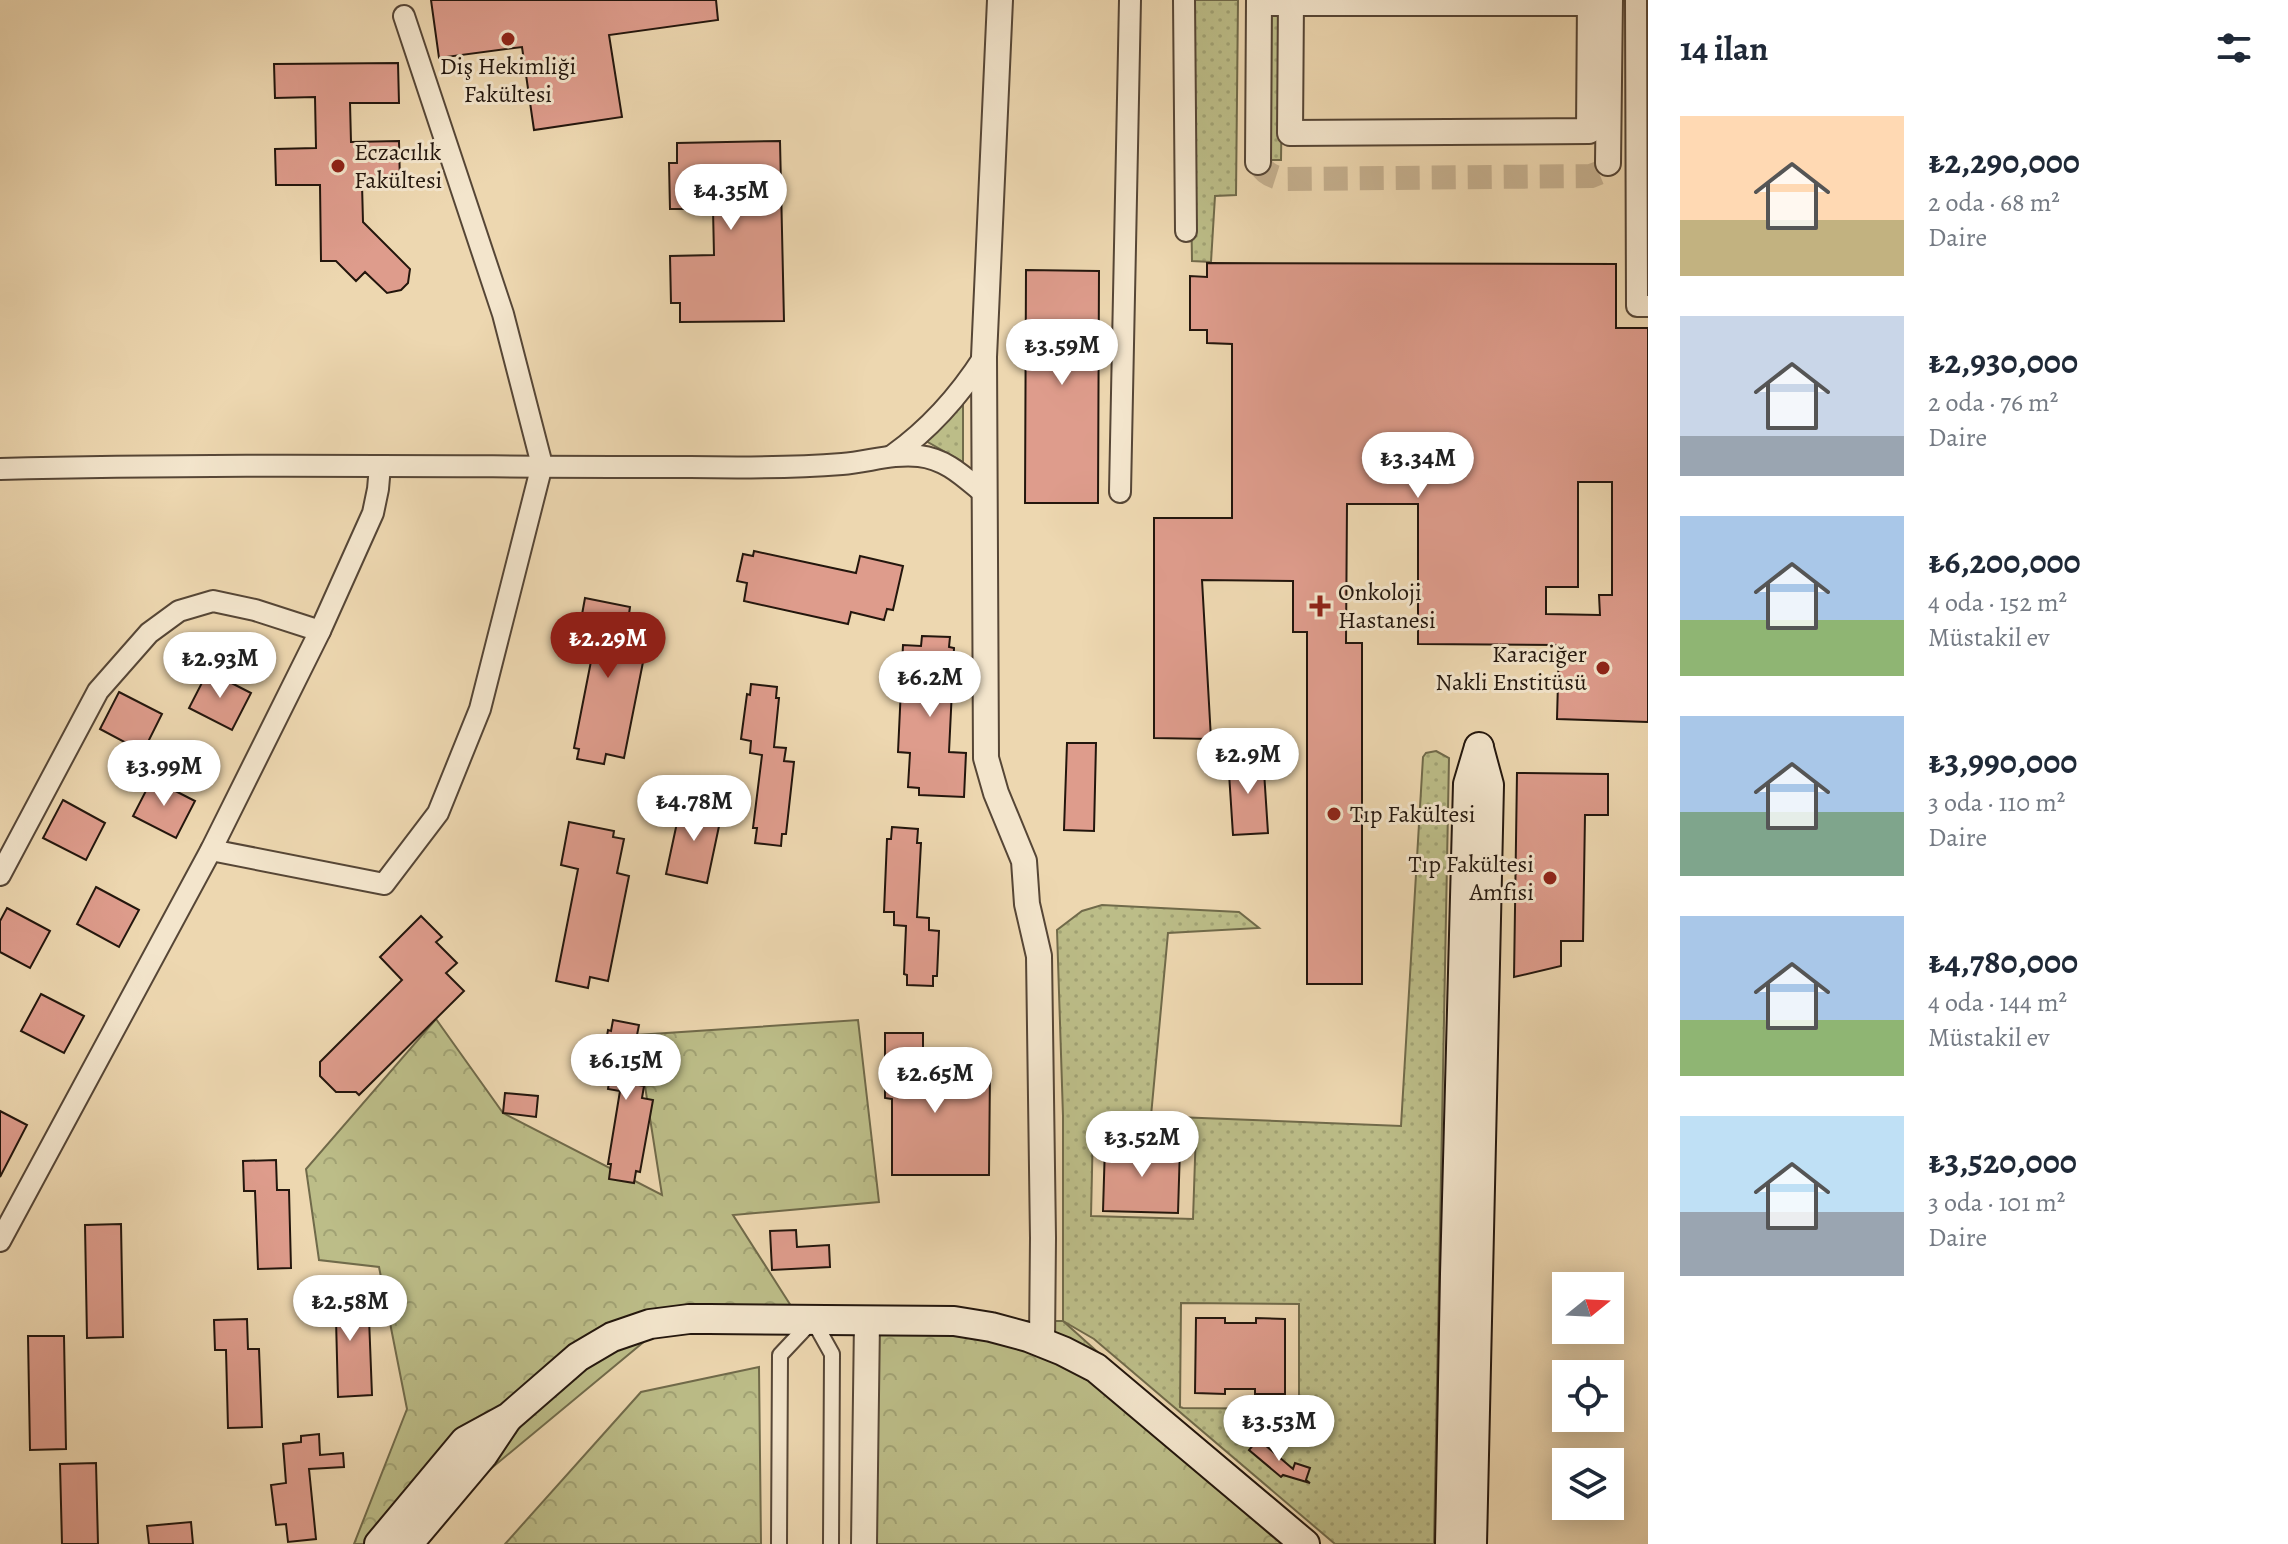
<!DOCTYPE html>
<html lang="tr">
<head>
<meta charset="utf-8">
<style>
  body { margin:0; font-family:Alegreya,serif; background:#f6f6f7; color:#1f2937; height:100vh; display:flex; flex-direction:column; font-size:30px; white-space:nowrap }
  * { box-sizing:border-box; margin:0 }
  p { font-size:26px; color:#747a83 }
  .icon { flex:none; width:44px; height:44px; fill:none; stroke:currentColor; stroke-width:2; stroke-linecap:round; stroke-linejoin:round }
  .map { position:relative; flex:1; overflow:hidden }
  .sheet { display:flex; flex-direction:column; background:#fff; width:640px }
  .sheet>* { flex:none }
  .needle { width:52px; rotate:72deg }
  .buttons { position:absolute; left:1552px; top:1272px; display:grid; gap:16px }
  .buttons a { display:grid; place-items:center; width:72px; height:72px; border-radius:0px; background:#fff; box-shadow:0 4px 20px #0003; font-size:40px }
  .price { position:absolute; translate:-50% -68px; padding:0 18px; border-radius:28px; background:#fff; color:#222; font-size:26px; line-height:52px; filter:drop-shadow(0 2px 4px #0008) }
  .price::after { content:''; position:absolute; left:50%; top:48px; width:24px; height:18px; margin-left:-12px; background:inherit; clip-path:polygon(0 0,100% 0,50% 100%) }
  .price.active { background:#8f2418; color:#fff }
  ul { padding:0; list-style:none }
  li { display:flex; align-items:center; gap:24px; height:200px; padding:0 32px }
  li span { display:grid; place-items:center; flex:none; width:224px; height:160px; border-radius:0px; color:#555 }
  li>.icon { margin-inline-start:auto }
  span .icon { width:96px; height:96px; fill:#fffc; stroke-width:1 }
  li b { font-size:34px }
  h2 { display:flex; justify-content:space-between; align-items:center; height:96px; padding:0 32px; font-size:34px }
  main { display:flex; flex:1; min-height:0 }
  .map>svg:first-child { display:block }
  .grass { fill:url(#grass-dots); stroke:#706a4a; stroke-width:2; fill-rule:evenodd }
  .forest { fill:url(#forest-crowns); stroke:#706a4a; stroke-width:2 }
  .building { fill:#de9c8c; stroke:#23160d; stroke-width:2; fill-rule:evenodd }
  .lines { fill:none; stroke-linecap:round; stroke-linejoin:round }
  .tertiary-tunnel { stroke:#c5b08f; stroke-width:24; stroke-dasharray:24 12; stroke-linecap:butt }
  .pedestrian-casing { stroke:#564636; stroke-width:18 }
  .minor-casing { stroke:#564636; stroke-width:24 }
  .tertiary-casing { stroke:#564636; stroke-width:28 }
  .secondary-casing { stroke:#23160d; stroke-width:32 }
  .pedestrian { stroke:#f3e5cc; stroke-width:14 }
  .minor { stroke:#f3e5cc; stroke-width:20 }
  .tertiary { stroke:#f3e5cc; stroke-width:24 }
  .secondary { stroke:#f3e5cc; stroke-width:28 }
  .poi-dot { fill:#8f2418; stroke:#f3e5cc; stroke-width:3 }
  .labels { text-anchor:middle; dominant-baseline:central; stroke-width:6; stroke-linejoin:round; paint-order:stroke }
  .poi-label { font-size:24px; fill:#23160d; stroke:#f3e5cc; text-anchor:start }
</style>
</head>
<body>
<main>
<div class="map">
<svg width="1648" height="1544" viewBox="0 0 1648 1544">
  <defs>
    <pattern id="grass-dots" width="8" height="8" patternUnits="userSpaceOnUse" patternTransform="scale(2)"><rect width="8" height="8" fill="#bcbd88"/><path d="M2 2h.1M6 6h.1" fill="none" stroke="#a1a274" stroke-width="1.8" stroke-linecap="round"/></pattern>
    <pattern id="forest-crowns" width="20" height="18" patternUnits="userSpaceOnUse" patternTransform="scale(2)"><rect width="20" height="18" fill="#bcbd88"/><path d="M2 6a3 3 0 1 1 6 0M12 15a3 3 0 1 1 6 0" fill="none" stroke="#a1a274"/></pattern>
  </defs>
  <rect width="100%" height="100%" fill="#edd7b0"/>
  <filter id="stains"><feTurbulence type="fractalNoise" baseFrequency=".0025" numOctaves="4"/><feColorMatrix values="0 0 0 0 .2 0 0 0 0 .09 0 0 0 0 .02 0 0 0 .5 -.17"/></filter>
  <radialGradient id="worn" r=".72"><stop offset=".6" stop-color="#630" stop-opacity="0"/><stop offset="1" stop-color="#630" stop-opacity=".3"/></radialGradient>
  <g class="grass">
    <path d="M1188,0H1238L1236,195L1215,196L1211,262L1192,261Z"/>
    <path d="M1271,16H1283L1281,160H1271Z"/>
    <path d="M963,401V462L926,441Z"/>
    <path d="M1436,751L1449,758L1434,1544H1335L1094,1339L1063,1321V1116L1057,930L1082,911L1102,905L1239,912L1259,928L1168,933L1151,1116L1401,1126L1423,757L1426,753ZM1093,1127L1196,1130L1193,1219L1091,1216ZM1181,1303L1299,1304V1409L1183,1408L1180,1407Z"/>
  </g>
  <g class="forest">
    <path d="M436,1019L503,1113L662,1195L637,1035L858,1020L879,1202L733,1215L800,1320L669,1321L400,1544H354L407,1409L379,1267L319,1260L306,1169Z"/>
    <path d="M867,1321H1063L1312,1544H877Z"/>
    <path d="M759,1367L761,1544H505L641,1392Z"/>
  </g>
  <g class="building">
    <path d="M431,0H716L718,20L609,35L622,117L534,130L522,47L439,58Z"/>
    <path d="M398,63L399,103H350L351,142L399,141L400,184H362L363,222L410,269L408,283L401,290L387,293L365,272L356,281L336,261H321L320,185H276L275,149L316,148L315,97L275,98L274,64Z"/>
    <path d="M780,141L784,321L680,322V303H671L670,256L714,255L713,209H670L669,163H677V143Z"/>
    <path d="M1207,263L1616,264V328H1648V722L1557,719L1559,645L1418,644V504H1347L1346,643H1362V984H1307V632H1293V581L1202,580L1211,739L1154,738V518H1232V344L1207,343V330H1190V276L1207,277ZM1578,482H1612V595H1599L1600,615L1546,614V587H1578Z"/>
    <path d="M1026,270L1099,271L1098,503H1025Z"/>
    <path d="M754,551L856,573L860,556L903,566L893,610L887,609L884,620L851,612L848,624L744,601L747,583L737,581L743,554L753,556Z"/>
    <path d="M585,598L630,607L629,614L640,616L633,650L645,652L624,758L606,754L604,764L577,759L579,749L574,748L594,646L577,642Z"/>
    <path d="M922,636L950,637L949,647L954,648L949,752L966,753L964,797L919,795V788L908,787L910,753L898,752L903,645L921,646Z"/>
    <path d="M208,671L251,693L232,730L189,708Z"/>
    <path d="M751,684L777,687L776,698H779L774,747L786,748L784,761L794,762L786,834H782L781,846L755,843L757,828H753L762,755L750,753L751,741L741,739L747,694L750,695Z"/>
    <path d="M119,692L162,714L143,752L100,729Z"/>
    <path d="M1067,743H1096L1094,831L1064,830Z"/>
    <path d="M1263,756L1268,833L1233,835L1228,758Z"/>
    <path d="M1517,773L1608,774V815H1585L1583,941H1561V966L1514,977Z"/>
    <path d="M152,779L195,801L176,838L133,816Z"/>
    <path d="M63,800L105,823L86,860L43,838Z"/>
    <path d="M681,804L722,812L707,883L666,874Z"/>
    <path d="M569,822L614,831L613,837L624,839L617,873L629,876L608,981L590,977L588,988L556,981L578,869L561,865Z"/>
    <path d="M892,827L918,829L917,843H921L917,917L929,918V930L939,931L937,976H933V986L907,985V975L904,974L906,926L894,925V912H884L887,839H891Z"/>
    <path d="M96,887L139,910L119,947L77,924Z"/>
    <path d="M7,908L50,931L30,968L0,952V921Z"/>
    <path d="M421,916L442,937L436,942L457,963L446,973L464,991L359,1095L356,1092H336L320,1076V1062L402,980L380,957Z"/>
    <path d="M41,994L84,1016L64,1053L21,1031Z"/>
    <path d="M613,1020L639,1025L637,1035L640,1036L632,1084L644,1086L642,1098L653,1100L640,1172L636,1171L634,1183L609,1179L611,1164H608L620,1091L608,1089L610,1076L600,1075L608,1030L611,1031Z"/>
    <path d="M885,1033H923V1086H949V1070H990L989,1175H892V1099L885,1098Z"/>
    <path d="M505,1093L538,1096L536,1117L503,1113Z"/>
    <path d="M0,1111L27,1125L0,1177Z"/>
    <path d="M1105,1145L1180,1147L1178,1213L1103,1211Z"/>
    <path d="M276,1160L277,1190H289L291,1268L258,1269L255,1191H244L243,1161Z"/>
    <path d="M121,1224L123,1337L87,1338L85,1225Z"/>
    <path d="M796,1230L797,1247L829,1245L830,1267L772,1270L770,1231Z"/>
    <path d="M356,1288L358,1318H369L372,1395L338,1397L336,1319H325L324,1289Z"/>
    <path d="M1196,1318H1225V1323H1256V1318L1285,1319V1394H1255V1389H1225V1394L1195,1393Z"/>
    <path d="M247,1319L248,1349H259L262,1427L228,1428L226,1350H215L214,1320Z"/>
    <path d="M28,1336H64L66,1449L30,1450Z"/>
    <path d="M319,1434L320,1455L343,1453L344,1467L309,1469L316,1539L288,1542L286,1524L276,1525L271,1485L286,1483L283,1444L301,1442V1436Z"/>
    <path d="M1258,1439L1293,1469L1295,1463L1310,1468L1306,1480L1310,1483L1283,1475L1281,1477L1249,1450Z"/>
    <path d="M96,1463L98,1544H62L60,1464Z"/>
    <path d="M191,1522L193,1544H149L147,1526Z"/>
  </g>
  <g class="lines">
    <path class="tertiary-tunnel" d="M1258,162C1264,173 1273,178 1286,179L1591,176L1601,172L1608,163"/>
    <defs>
      <path id="pedestrian" d="M779,1544L780,1355L813,1320L832,1354L831,1544"/>
      <g id="minor">
        <path d="M1184,0L1186,231"/>
        <path d="M1636,0L1637,306H1648"/>
        <path d="M1259,5H1603"/>
        <path d="M893,455C931,428 959,396 984,357"/>
        <path d="M0,469C230,463 460,467 690,467C741,468 791,468 842,464C868,462 893,453 919,456C947,459 965,478 986,495"/>
        <path d="M1120,492L1130,0"/>
        <path d="M211,850L384,884L438,813L480,709L542,465L503,314L404,16"/>
        <path d="M0,875L98,691L149,633L179,611L213,601L255,610L320,631"/>
        <path d="M0,1241L211,850L320,631L373,513L378,489L380,466"/>
      </g>
      <g id="tertiary">
        <path d="M1000,0L984,357L986,758L996,793L1024,861L1027,904L1039,956L1043,1238L1042,1342"/>
        <path d="M1291,0L1290,133L1589,131L1590,0"/>
        <path d="M1258,162L1259,0"/>
        <path d="M1608,163L1610,0"/>
        <path d="M864,1544L867,1321"/>
      </g>
      <g id="secondary">
        <path d="M379,1544L465,1441L509,1417L578,1357L612,1337L650,1324L689,1319H709L954,1321L991,1327L1028,1337L1063,1351L1096,1368L1305,1544"/>
        <path d="M408,1544L483,1455L507,1419"/>
        <path d="M1450,1544L1455,1274L1468,784L1479,747"/>
        <path d="M1472,1544L1489,785L1479,748"/>
      </g>
    </defs>
    <use href="#pedestrian" class="pedestrian-casing"/>
    <use href="#minor" class="minor-casing"/>
    <use href="#tertiary" class="tertiary-casing"/>
    <use href="#secondary" class="secondary-casing"/>
    <use href="#pedestrian" class="pedestrian"/>
    <use href="#minor" class="minor"/>
    <use href="#tertiary" class="tertiary"/>
    <use href="#secondary" class="secondary"/>
  </g>
  <g class="poi-dot">
    <circle cx="508" cy="39" r="8"/>
    <circle cx="338" cy="166" r="8"/>
    <path d="M1316 594h8v8h8v8h-8v8h-8v-8h-8v-8h8z"/>
    <circle cx="1603" cy="668" r="8"/>
    <circle cx="1334" cy="814" r="8"/>
    <circle cx="1550" cy="878" r="8"/>
  </g>
  <g class="labels">
    <g class="poi-label">
      <text x="508" y="66" text-anchor="middle">Diş Hekimliği<tspan x="508" dy="28">Fakültesi</tspan></text>
      <text x="354" y="152">Eczacılık<tspan x="354" dy="28">Fakültesi</tspan></text>
      <text x="1338" y="592">Onkoloji<tspan x="1338" dy="28">Hastanesi</tspan></text>
      <text x="1587" y="654" text-anchor="end">Karaciğer<tspan x="1587" dy="28">Nakli Enstitüsü</tspan></text>
      <text x="1350" y="814">Tıp Fakültesi</text>
      <text x="1534" y="864" text-anchor="end">Tıp Fakültesi<tspan x="1534" dy="28">Amfisi</tspan></text>
    </g>
  </g>
  <rect width="100%" height="100%" filter="url(#stains)"/>
  <rect width="100%" height="100%" fill="url(#worn)"/>
</svg>
<div class="buttons">
<a><svg class="needle" viewBox="-14 -14 28 28"><path d="M0-13l5 13h-10z" fill="#e53935"/><path d="M0 13l5-13h-10z" fill="#747a83"/></svg></a>
<a><svg class="icon" aria-label="locate" viewBox="0 0 24 24"><circle cx="12" cy="12" r="6"/><path d="M12 2v4M12 18v4M2 12h4M18 12h4"/></svg></a>
<a><svg class="icon" aria-label="layers" viewBox="0 0 24 24"><path d="M12 4l9 5-9 5-9-5zM3 14l9 5 9-5"/></svg></a>
</div>
<b class="price" style="left:731px;top:232px">₺4.35M</b>
<b class="price" style="left:1062px;top:387px">₺3.59M</b>
<b class="price" style="left:1418px;top:500px">₺3.34M</b>
<b class="price active" style="left:608px;top:680px">₺2.29M</b>
<b class="price" style="left:220px;top:700px">₺2.93M</b>
<b class="price" style="left:930px;top:719px">₺6.2M</b>
<b class="price" style="left:1248px;top:796px">₺2.9M</b>
<b class="price" style="left:164px;top:808px">₺3.99M</b>
<b class="price" style="left:694px;top:843px">₺4.78M</b>
<b class="price" style="left:626px;top:1102px">₺6.15M</b>
<b class="price" style="left:935px;top:1115px">₺2.65M</b>
<b class="price" style="left:1142px;top:1179px">₺3.52M</b>
<b class="price" style="left:350px;top:1343px">₺2.58M</b>
<b class="price" style="left:1279px;top:1463px">₺3.53M</b>
</div>
<section class="sheet">
<h2>14 ilan<svg class="icon" aria-label="filters" viewBox="0 0 24 24"><path d="M4 7h16M4 17h16"/><circle cx="9" cy="7" r="2"/><circle cx="15" cy="17" r="2"/></svg></h2>
<ul>
<li><span style="background:linear-gradient(#ffd9b3 65%,#c2b280 0)"><svg class="icon" aria-label="home" viewBox="0 0 24 24"><path d="M3 11l9-7 9 7M6 9v11h12V9"/></svg></span><div><b>₺2,290,000</b><p>2 oda · 68 m²</p><p>Daire</p></div></li>
<li><span style="background:linear-gradient(#c9d6e8 75%,#9aa5b1 0)"><svg class="icon" aria-label="home" viewBox="0 0 24 24"><path d="M3 11l9-7 9 7M6 9v11h12V9"/></svg></span><div><b>₺2,930,000</b><p>2 oda · 76 m²</p><p>Daire</p></div></li>
<li><span style="background:linear-gradient(#a9c7e8 65%,#8fb573 0)"><svg class="icon" aria-label="home" viewBox="0 0 24 24"><path d="M3 11l9-7 9 7M6 9v11h12V9"/></svg></span><div><b>₺6,200,000</b><p>4 oda · 152 m²</p><p>Müstakil ev</p></div></li>
<li><span style="background:linear-gradient(#a9c7e8 60%,#7fa58c 0)"><svg class="icon" aria-label="home" viewBox="0 0 24 24"><path d="M3 11l9-7 9 7M6 9v11h12V9"/></svg></span><div><b>₺3,990,000</b><p>3 oda · 110 m²</p><p>Daire</p></div></li>
<li><span style="background:linear-gradient(#a9c7e8 65%,#8fb573 0)"><svg class="icon" aria-label="home" viewBox="0 0 24 24"><path d="M3 11l9-7 9 7M6 9v11h12V9"/></svg></span><div><b>₺4,780,000</b><p>4 oda · 144 m²</p><p>Müstakil ev</p></div></li>
<li><span style="background:linear-gradient(#bfe0f5 60%,#9aa5b1 0)"><svg class="icon" aria-label="home" viewBox="0 0 24 24"><path d="M3 11l9-7 9 7M6 9v11h12V9"/></svg></span><div><b>₺3,520,000</b><p>3 oda · 101 m²</p><p>Daire</p></div></li>
</ul>
</section>
</main>
</body>
</html>
